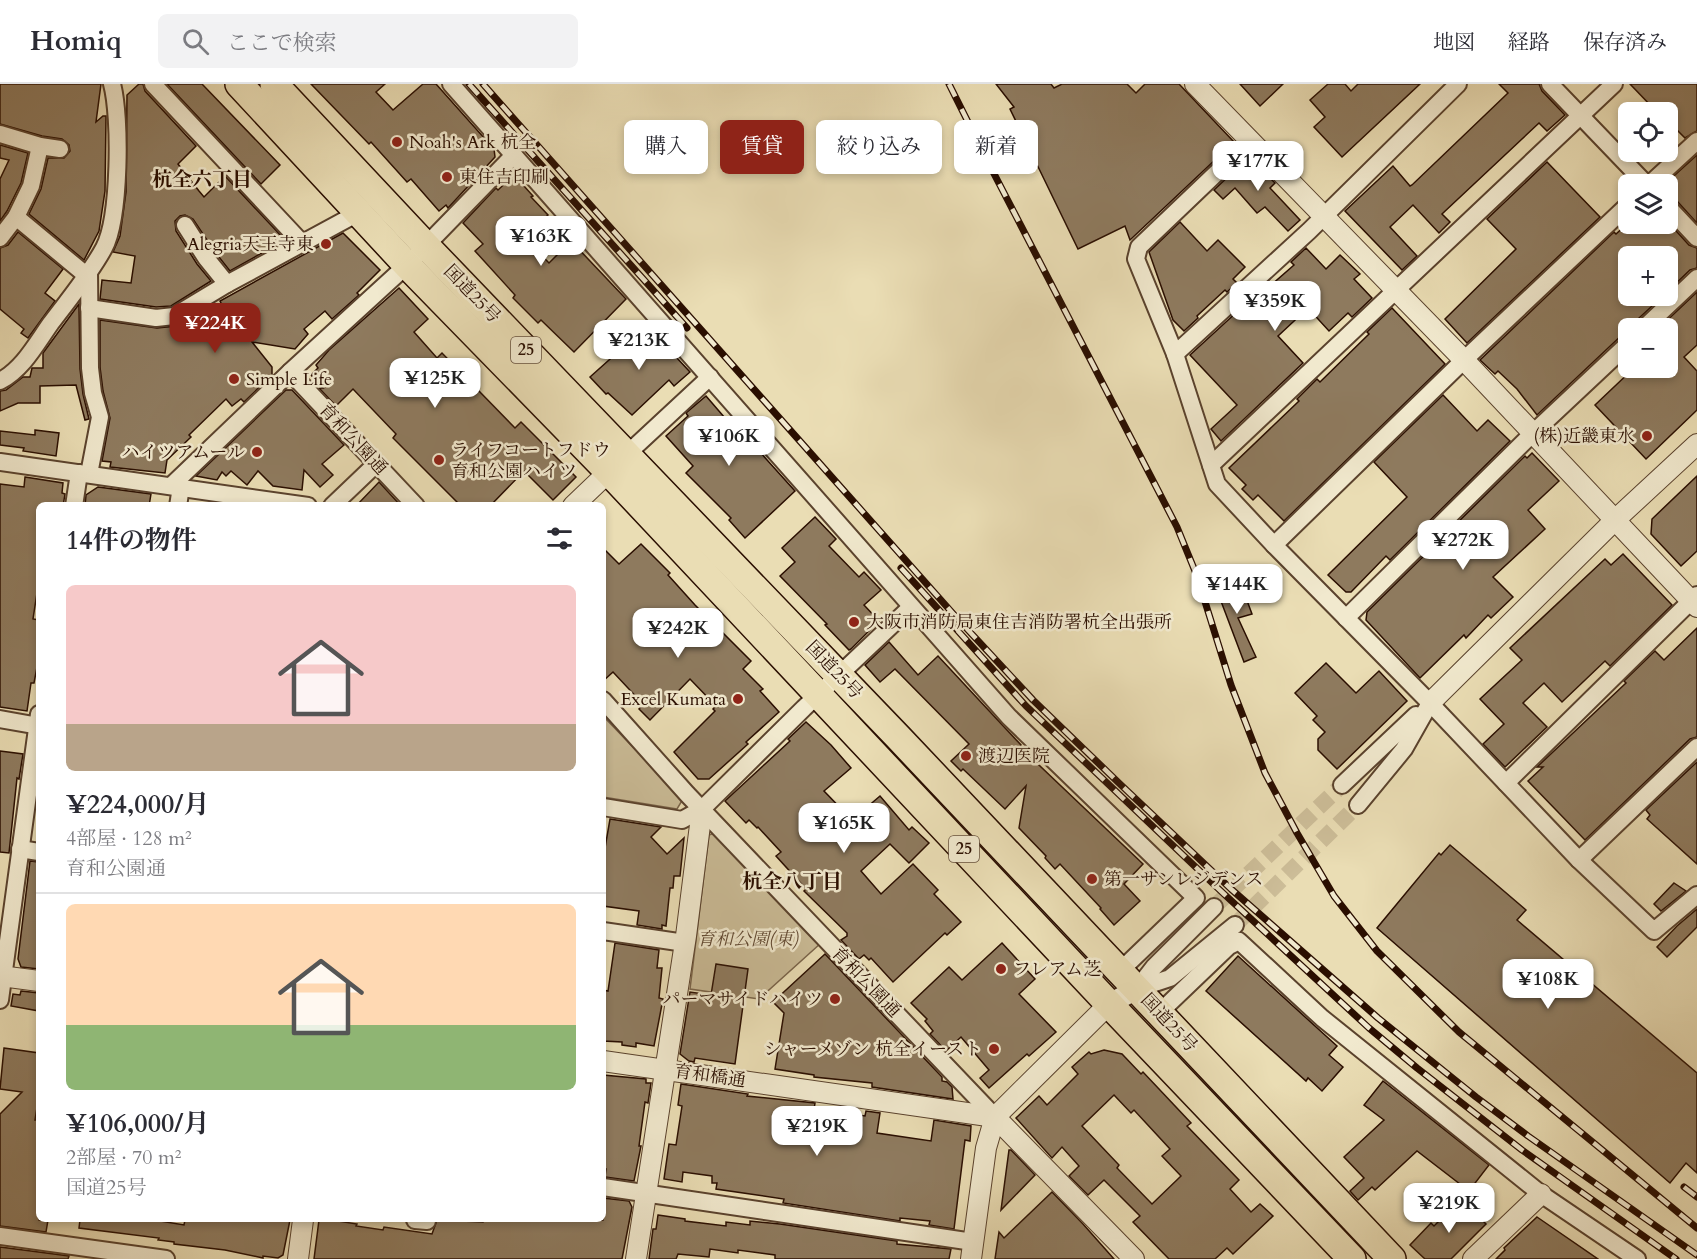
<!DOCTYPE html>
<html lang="ja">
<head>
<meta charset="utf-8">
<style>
  body { margin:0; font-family:Cardo,"Noto Serif JP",serif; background:#f2f2f3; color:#2b2b33; height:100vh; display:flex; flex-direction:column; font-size:22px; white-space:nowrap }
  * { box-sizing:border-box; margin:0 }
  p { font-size:20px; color:#7c7c81 }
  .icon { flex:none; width:33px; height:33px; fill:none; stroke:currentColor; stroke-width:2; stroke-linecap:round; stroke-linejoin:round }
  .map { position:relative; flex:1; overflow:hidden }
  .side { position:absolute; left:36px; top:418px; width:570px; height:720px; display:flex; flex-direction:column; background:#fff; border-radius:9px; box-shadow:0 3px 9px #0003 }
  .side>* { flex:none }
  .banner { position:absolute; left:624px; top:36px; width:570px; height:54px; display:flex; gap:12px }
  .fabs { position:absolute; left:1618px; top:18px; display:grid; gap:12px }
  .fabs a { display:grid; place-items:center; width:60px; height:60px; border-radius:9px; background:#fff; box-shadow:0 3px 9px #0003; font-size:30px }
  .price { position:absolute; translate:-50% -51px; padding:0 14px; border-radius:12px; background:#fff; color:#222; font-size:20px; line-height:39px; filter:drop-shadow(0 2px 3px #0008) }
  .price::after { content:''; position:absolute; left:50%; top:36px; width:18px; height:14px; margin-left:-9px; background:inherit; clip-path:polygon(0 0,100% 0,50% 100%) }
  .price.current { background:#8f2418; color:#fff }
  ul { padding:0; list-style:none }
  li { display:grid; align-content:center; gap:12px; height:318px; padding:0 30px }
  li+li { border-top:2px solid #e1e1e2 }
  li span { display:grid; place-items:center; height:186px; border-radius:9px; color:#555 }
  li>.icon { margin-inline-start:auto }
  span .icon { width:108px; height:108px; fill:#fffc; stroke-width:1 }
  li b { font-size:26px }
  h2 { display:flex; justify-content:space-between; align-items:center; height:72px; padding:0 30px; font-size:26px }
  .chip { padding:0 21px; border-radius:9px; background:#fff; box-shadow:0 3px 9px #0003; font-size:21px; line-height:54px }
  .chip.current { background:#8f2418; color:#fff }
  header { display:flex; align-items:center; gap:36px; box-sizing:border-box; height:84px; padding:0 30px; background:#fff; border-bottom:2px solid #e1e1e2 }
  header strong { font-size:28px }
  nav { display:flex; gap:33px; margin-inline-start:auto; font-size:21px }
  .search { width:420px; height:54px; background:#f2f2f3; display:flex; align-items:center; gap:15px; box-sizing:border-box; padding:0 21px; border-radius:9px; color:#7c7c81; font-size:22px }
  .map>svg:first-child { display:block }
  .green { fill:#c9ba95; stroke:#7a644a; stroke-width:1.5 }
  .building { fill:#8e7a5e; stroke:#2a0e00; stroke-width:1.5; fill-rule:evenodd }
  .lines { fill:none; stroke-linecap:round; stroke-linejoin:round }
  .minor-tunnel { stroke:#cdbe99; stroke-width:16; stroke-dasharray:16 8; stroke-linecap:butt }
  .minor-casing { stroke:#5a422d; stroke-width:20 }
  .tertiary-casing { stroke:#5a422d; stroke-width:22 }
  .trunk-casing { stroke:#2a0e00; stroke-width:30 }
  .minor { stroke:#f1e9ce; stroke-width:16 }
  .tertiary { stroke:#f1e9ce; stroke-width:20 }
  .trunk { stroke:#eaddb4; stroke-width:27 }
  .rail-casing { stroke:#2a0e00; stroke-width:7 }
  .rail { stroke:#f1e9ce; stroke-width:4.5; stroke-dasharray:14; stroke-linecap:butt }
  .poi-dot { fill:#8f2418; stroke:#f1e9ce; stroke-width:2 }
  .labels { text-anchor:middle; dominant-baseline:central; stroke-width:5; stroke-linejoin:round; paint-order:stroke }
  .shield { fill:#f1e9ce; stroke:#66503e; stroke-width:1.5 }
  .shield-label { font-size:16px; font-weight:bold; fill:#2a0e00 }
  .poi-label { font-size:18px; fill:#2a0e00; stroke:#f1e9ce; text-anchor:start }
  .street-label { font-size:18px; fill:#2a0e00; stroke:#f1e9ce }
  .park-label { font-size:18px; font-style:italic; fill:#624a34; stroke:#f1e9ce }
  .neighbourhood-label { font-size:20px; font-weight:bold; fill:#2a0e00; stroke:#f1e9ce }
</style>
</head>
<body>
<header>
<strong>Homiq</strong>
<div class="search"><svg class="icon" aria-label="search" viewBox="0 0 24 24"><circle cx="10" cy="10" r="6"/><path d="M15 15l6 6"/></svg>ここで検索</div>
<nav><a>地図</a><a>経路</a><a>保存済み</a></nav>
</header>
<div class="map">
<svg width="1697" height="1175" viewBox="0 0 1697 1175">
  <rect width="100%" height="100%" fill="#eaddb4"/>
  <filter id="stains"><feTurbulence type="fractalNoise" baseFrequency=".00333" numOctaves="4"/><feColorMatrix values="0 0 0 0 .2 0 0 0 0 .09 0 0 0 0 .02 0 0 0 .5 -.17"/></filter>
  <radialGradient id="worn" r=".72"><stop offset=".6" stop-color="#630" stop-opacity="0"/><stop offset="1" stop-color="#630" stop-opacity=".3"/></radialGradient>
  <g class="green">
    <path d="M603,632L683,715L677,725L603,713Z"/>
    <path d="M717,748L821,859L759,915L690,905L709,751Z"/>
  </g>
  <g class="building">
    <path d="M0,0H101L96,38L103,32H106L105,107L99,147L84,176L29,130L41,105L48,74H64L70,67L69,61L62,55L42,52L0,40Z"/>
    <path d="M139,0H143L145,7L196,62L178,80L199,107L204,113L225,92L285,156L230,187L215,168L193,135L185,131L180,132L175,137L176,147L197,180L211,197L171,222L156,223L100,215L102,196L131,199L135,172L113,168L120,152L126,108L127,11Z"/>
    <path d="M167,0H202L280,81L261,100Z"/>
    <path d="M311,0H385L376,8L393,26L423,0H436L494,65L495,73L448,124L446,121L439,127L411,95L407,98L371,58L369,60Z"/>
    <path d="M996,0H1051L1054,4L1062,0H1127L1136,9L1145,0H1179L1234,58L1130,156L1125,142L1078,165L1010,25L1014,23Z"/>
    <path d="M1240,0H1283L1260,22Z"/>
    <path d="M1328,0H1345L1351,7L1358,0H1420L1342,73L1314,43L1325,33L1310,16Z"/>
    <path d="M1499,0H1539L1542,7L1565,31L1547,47L1539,39L1442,130L1450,138L1439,149L1413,121L1390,143L1417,172L1402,186L1345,127L1393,82L1410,102L1412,101L1508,9Z"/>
    <path d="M1630,0H1697V47L1685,54L1668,37V28H1660L1655,26Z"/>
    <path d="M0,61L28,69L21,99L7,127L0,137V95L9,76L0,74Z"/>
    <path d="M1697,71V139L1676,116L1668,113V100H1665Z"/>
    <path d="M1249,73L1275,99L1270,104L1300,136L1288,147L1265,123L1257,129L1235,104L1223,115L1214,106Z"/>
    <path d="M1547,78L1600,133L1467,259L1445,235L1516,165L1487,135Z"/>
    <path d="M514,91L533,112L531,113L548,131L524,153L549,179L571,157L626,215L574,268L541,236L538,239L513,214L515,211L475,167L483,160L463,139L496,104L498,106Z"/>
    <path d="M1180,138L1207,167L1218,156L1245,183L1233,195L1237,199L1227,208L1225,206L1197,232L1198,234L1184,247L1173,236L1149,168Z"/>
    <path d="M1668,138L1689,161L1697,164V184L1690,186L1668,207V172H1629V212H1663L1637,236L1634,244H1629V249L1622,251L1537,331L1517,305L1498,287L1495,290L1480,276L1614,148L1616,150L1627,140Z"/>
    <path d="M18,148L63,185L45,209L55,217L28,254L21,249L24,245L0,225V164L8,161Z"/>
    <path d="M343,149L380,186L357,209L359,211L332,235L325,227L304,245L308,250L295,265L252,258L272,283V291L244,318L241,315L232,322L226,315L189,351L191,353L167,376L165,389L110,383L111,378L102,377L110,334L103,307L100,283V236L157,244L176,242L192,233L203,255L231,239L220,217Z"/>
    <path d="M1306,164L1326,185L1340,171L1360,190L1354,195L1372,214L1352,233L1348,229L1329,247L1308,224L1278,252L1303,279L1221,357L1211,345L1237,321L1190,271L1251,215L1261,207L1262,209L1294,181L1291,178Z"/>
    <path d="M399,204L428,235L414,248L437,274L442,269L515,344L521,338L576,393L553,416L524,387L490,422H461L393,354L396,350L353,305L336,322L319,304H323L311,291L318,284L316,281L329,266Z"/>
    <path d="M1697,208V261L1684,273L1697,287V326L1646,375L1595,321L1634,284H1668V244H1659Z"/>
    <path d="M79,220L80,285L83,310L89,335L85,336L76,301L40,302V319H18L0,327V307L6,306L23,293H30L32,284H43V269Z"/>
    <path d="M1392,224L1445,280L1284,437L1258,411L1253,416L1242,405L1246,401L1229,384L1299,317L1297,315L1317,295L1320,298L1369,250L1367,248Z"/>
    <path d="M647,242L690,288L674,302L669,296L632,331L608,309L606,310L590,293Z"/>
    <path d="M286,306H292L344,361L322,380L333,391L320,403L304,386L302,406L273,402L258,387L247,401L231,387L226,392L222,388L217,396L196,392Z"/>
    <path d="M1443,311L1477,347L1488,336L1510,357L1390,476L1386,472L1351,508H1346L1328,491L1407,413L1374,378Z"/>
    <path d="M706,312L731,341L733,338L795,407L745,454L729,436L731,434L686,389L693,382L666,352L688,332L686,329Z"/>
    <path d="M35,346L59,349L56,372L23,367L24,364L0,361V347L35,351Z"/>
    <path d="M1532,369L1559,397L1528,426L1545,445L1493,493L1513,513L1491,534L1488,531L1466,554L1464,551L1420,594L1366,536L1367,528L1525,372L1527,374Z"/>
    <path d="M1697,392V467L1681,482L1651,450L1652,435Z"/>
    <path d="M25,393L63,399L62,409L65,410L63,422H39V496L33,535L39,536V573L34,599H31L27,627L0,623V400L24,403Z"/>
    <path d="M379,398L401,422H356Z"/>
    <path d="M98,403L151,410L149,422H85L86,411Z"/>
    <path d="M815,433L836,455L829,462L859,493L864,488L881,506L864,521L879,537L851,565L849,566L825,541L827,540L780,492L795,478L782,464Z"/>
    <path d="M641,460L670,489L668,491L695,521L751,577L743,585L763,605L760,607L779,628L746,658L748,660L709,695H698L674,668L715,627L713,625L716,622L690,595L650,636L639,625L643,620L613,588L603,597V464L619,480Z"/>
    <path d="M1623,470L1672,521L1610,582L1605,577L1562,618L1544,599L1523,619L1547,643L1505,683L1483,660L1504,640L1480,615L1522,576L1510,564L1605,475L1611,481Z"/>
    <path d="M1239,495L1252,530L1238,534L1256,573L1244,578L1216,504Z"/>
    <path d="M1697,544V653L1690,655L1585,756L1528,697L1543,683H1537L1626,599L1624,597L1655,567L1664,576Z"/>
    <path d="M889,558L918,591L938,572L1021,661L1020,663L1143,780L1124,800L1140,817L1114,841L1100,825L1101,824L1060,780L1055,785L1045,774L1046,772L1019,744L1026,702L1005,725L963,685L961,687L951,677L969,660L895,585L880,598L865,581Z"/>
    <path d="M1326,579L1356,609L1379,587L1407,617L1337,685L1318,666V655L1325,648L1313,636L1317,632L1295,609Z"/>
    <path d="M806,638L831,661L851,684L824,707L852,736L880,712L909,746L912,743L929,759L909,779L890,760L861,787L881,810L913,780L938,806L934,810L961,838L947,851L945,849L893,898L871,874L869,876L864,871L859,875L841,856L847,852V849L804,807L806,805L776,772L781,768L758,743L757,744L749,736L746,739L725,717L790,657L788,655Z"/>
    <path d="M0,667L23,670L19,695L17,694L9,769L0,768Z"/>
    <path d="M1697,678V780L1647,735L1650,731L1646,726Z"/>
    <path d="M610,735L661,743L651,753L667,770L684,754L680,792H674L673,804H670L666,842L662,841V845L637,841L639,827L603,822V764H605Z"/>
    <path d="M1450,761L1526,826L1517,836L1697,989V1089L1686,1079L1670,1099L1377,844L1439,769L1441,771Z"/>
    <path d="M30,777L39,778V885L21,883L18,875Z"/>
    <path d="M1674,799L1686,807L1661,827L1654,820Z"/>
    <path d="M1697,825V843L1667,873L1657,863L1677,842Z"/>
    <path d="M615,859L659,866L657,884H662L659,914L663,915L654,962L636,959V963L622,961V958L603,957V906L608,907Z"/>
    <path d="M1002,859L1035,895L1019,910L1056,948L1029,972L1027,970L989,1004L980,994L989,986L961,953L946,967L930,950L933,947L925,937L927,935L911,919L949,883L962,896Z"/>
    <path d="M825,870L942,993V997L947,998L952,1003L953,1015L872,1003V999L814,993V991L775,985L784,929L773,918Z"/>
    <path d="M1238,872L1337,962L1329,971L1343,983L1322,1007L1308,994L1306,997L1206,907Z"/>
    <path d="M716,880L748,885L735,980L695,974L694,978L689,977L680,970L690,908L711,911Z"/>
    <path d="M21,907L39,909V927L11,922L13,910L20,911Z"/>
    <path d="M4,964L39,969V1011L35,1036H39V1136H48L46,1148L0,1142V1030L22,1008L0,1005Z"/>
    <path d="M1104,966L1122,970L1141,990L1143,988L1191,1039L1187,1042L1239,1096L1230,1105L1251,1128L1260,1120L1273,1132L1233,1170L1227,1164L1215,1175H1169L1133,1138L1140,1132L1104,1096L1088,1111L1069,1092L1079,1082L1062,1063L1052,1074L1016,1034L1039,1012L1047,1021L1078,990L1072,983L1089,968L1091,970ZM1114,1011L1131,1029L1134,1026L1170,1065L1162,1072L1181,1092L1152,1120L1117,1084L1119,1081L1082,1042Z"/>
    <path d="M603,991L646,995V999H651L648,1019L645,1018L639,1062H641L634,1097L605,1093L606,1085H603Z"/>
    <path d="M1383,997L1489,1081L1469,1107L1417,1067L1375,1106L1372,1103L1358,1116L1350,1107L1364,1094L1344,1073L1384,1036L1364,1021Z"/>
    <path d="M681,1000L748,1010L747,1012L815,1019L813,1032L843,1036L844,1029L865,1032L866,1027L880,1029L877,1049L931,1057L934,1036L971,1042L970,1057L965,1056L954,1145L929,1141L930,1137L900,1134V1137L783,1119L784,1115L716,1105L717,1099H712V1092L683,1088L682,1098L664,1095L669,1060L676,1061L682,1022L678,1021Z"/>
    <path d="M1009,1066H1011L1035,1091L1001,1126Z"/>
    <path d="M1052,1108L1083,1140L1114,1175H995L999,1148L1004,1154Z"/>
    <path d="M603,1114L629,1117L632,1123L622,1175H314L319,1136H339L338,1137L357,1140L356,1142L383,1146L384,1143L432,1150L437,1136L483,1138V1136H603Z"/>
    <path d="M1461,1115L1486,1140L1451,1175H1425L1410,1161L1431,1139L1434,1142Z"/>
    <path d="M658,1131L685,1135V1137L726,1142V1138L750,1141V1137L780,1140L897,1157V1160L951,1165L949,1175H775V1171L738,1166V1169L710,1165L709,1173L678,1170L676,1175H649L653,1145H656Z"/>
    <path d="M1537,1133L1598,1175H1496L1505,1166L1504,1164Z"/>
    <path d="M80,1136H154L184,1141L185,1136H290L283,1171L278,1174L263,1172V1174L225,1166L174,1160V1158L158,1156L159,1154L79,1144Z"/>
    <path d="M0,1163L69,1172L68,1175H0Z"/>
  </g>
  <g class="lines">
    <g class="minor-tunnel">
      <path d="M1214,823L1342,701"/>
      <path d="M1235,841L1358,721"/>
    </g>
    <defs>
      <g id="minor">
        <path d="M153,0L302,159"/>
        <path d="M451,0L1009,633L1196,814L1120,887"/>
        <path d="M1550,0L1646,100"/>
        <path d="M0,50L40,62L60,65"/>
        <path d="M1250,57L1139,163L1136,175L1175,270L1217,400L1274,461L1430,619L1579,776L1654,847L1697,811"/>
        <path d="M1650,100L1697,57"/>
        <path d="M1668,123L1697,154"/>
        <path d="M16,133L86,191"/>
        <path d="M185,141L206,174L227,200"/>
        <path d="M0,154L16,133L31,102L40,62"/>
        <path d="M89,187L90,284L93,309L100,333L89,390"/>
        <path d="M89,224L156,234L174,232L227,200L358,129"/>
        <path d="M1644,244L1697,194"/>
        <path d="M1175,270L1309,147L1458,0"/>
        <path d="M290,288L416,422"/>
        <path d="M0,297C23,285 36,260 51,239C69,215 90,190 104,164C120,134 121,33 112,0"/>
        <path d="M626,371L710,293"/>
        <path d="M0,378L308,422"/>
        <path d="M1211,381L1614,0"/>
        <path d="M172,401L290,288L407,181L514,71"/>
        <path d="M74,422L79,389"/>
        <path d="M178,422L181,403"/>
        <path d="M332,422L376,380"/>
        <path d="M1274,461L1464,276L1629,120"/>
        <path d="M1346,534L1533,349L1629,259"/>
        <path d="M603,616L687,710L995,1033"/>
        <path d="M0,635L39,642"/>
        <path d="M1506,699L1697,511"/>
        <path d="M1342,701L1416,631"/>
        <path d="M1358,721L1404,665L1430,619"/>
        <path d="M603,723L682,736L702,725L804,624L911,523"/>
        <path d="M20,765L39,768"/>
        <path d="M1579,776L1697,663"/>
        <path d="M603,847L685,859"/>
        <path d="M1137,905L1170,894L1235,841"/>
        <path d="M1137,905L1154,883L1214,823"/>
        <path d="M0,916L39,630"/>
        <path d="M1159,929L1229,862L1239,857L1322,934L1541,1110L1637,1175"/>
        <path d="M603,1103L973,1158"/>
        <path d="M415,1136L427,1137V1136"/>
        <path d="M0,1152L166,1175"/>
      </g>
      <g id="tertiary">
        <path d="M1195,0L1464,276L1697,523"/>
        <path d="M573,422L618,379"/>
        <path d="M1430,619L1615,436L1697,360"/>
        <path d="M0,892L39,897"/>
        <path d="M603,977L995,1033"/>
        <path d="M995,1033L1134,1175"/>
        <path d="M298,1175L303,1136"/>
        <path d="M636,1175L686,852L702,725"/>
        <path d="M971,1175L986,1064L995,1033L1109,920L1137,905"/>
        <path d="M1473,1175L1541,1110"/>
      </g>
      <g id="trunk">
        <path d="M239,0L407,181L609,388L1109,920L1352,1175"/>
        <path d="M274,0L426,162L898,653L1392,1175"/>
      </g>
    </defs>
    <use href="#minor" class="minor-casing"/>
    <use href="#tertiary" class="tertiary-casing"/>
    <use href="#trunk" class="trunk-casing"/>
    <use href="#minor" class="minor"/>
    <use href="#tertiary" class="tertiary"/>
    <use href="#trunk" class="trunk"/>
    <defs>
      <g id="rail">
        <path d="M469,0L687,244"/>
        <path d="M483,0L956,533L1033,616L1121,701L1231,805L1378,934L1476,1013L1528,1052L1697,1171"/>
        <path d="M949,0L989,80L1177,443L1197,492L1231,601L1265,689L1297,749L1334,812L1377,867L1459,948L1697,1144"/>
        <path d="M901,484L1026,622L1224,810L1369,944L1417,984L1522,1066L1676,1175"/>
        <path d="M1684,1103L1697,1113"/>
      </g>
    </defs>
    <use href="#rail" class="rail-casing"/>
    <use href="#rail" class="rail"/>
  </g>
  <g class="poi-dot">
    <circle cx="397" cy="58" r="6"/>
    <circle cx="447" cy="93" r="6"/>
    <circle cx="326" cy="160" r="6"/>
    <circle cx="234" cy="295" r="6"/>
    <circle cx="1647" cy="352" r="6"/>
    <circle cx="257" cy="368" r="6"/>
    <circle cx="439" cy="376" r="6"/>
    <circle cx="854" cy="538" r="6"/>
    <circle cx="738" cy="615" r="6"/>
    <circle cx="966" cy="672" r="6"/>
    <circle cx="1092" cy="795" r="6"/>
    <circle cx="1001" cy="885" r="6"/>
    <circle cx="835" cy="915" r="6"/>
    <circle cx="994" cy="965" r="6"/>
  </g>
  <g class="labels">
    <g class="shield">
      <rect x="511" y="253" width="30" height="26" rx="4.5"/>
      <rect x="949" y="752" width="30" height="26" rx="4.5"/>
    </g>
    <g class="shield-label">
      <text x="526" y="266">25</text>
      <text x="964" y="765">25</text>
    </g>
    <g class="poi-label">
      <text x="409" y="58">Noah's Ark 杭全</text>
      <text x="459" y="93">東住吉印刷</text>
      <text x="314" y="160" text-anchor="end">Alegria天王寺東</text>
      <text x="246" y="295">Simple Life</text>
      <text x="1635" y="352" text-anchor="end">(株)近畿東水</text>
      <text x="451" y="366">ライフコートフドウ<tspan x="451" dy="21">育和公園ハイツ</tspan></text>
      <text x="245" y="368" text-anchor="end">ハイツアムール</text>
      <text x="866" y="538">大阪市消防局東住吉消防署杭全出張所</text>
      <text x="726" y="615" text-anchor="end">Excel Kumata</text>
      <text x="978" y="672">渡辺医院</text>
      <text x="1104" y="795">第一サンレジデンス</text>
      <text x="1013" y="885">フレアム芝</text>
      <text x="823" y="915" text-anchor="end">パーマサイドハイツ</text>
      <text x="982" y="965" text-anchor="end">シャーメゾン 杭全イースト</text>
    </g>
    <g class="street-label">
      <text transform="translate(472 210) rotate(46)">国道25号</text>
      <text transform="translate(353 355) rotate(47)">育和公園通</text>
      <text transform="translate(834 586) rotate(46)">国道25号</text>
      <text transform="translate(866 898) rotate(46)">育和公園通</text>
      <text transform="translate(1169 939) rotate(47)">国道25号</text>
      <text transform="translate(710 992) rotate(8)">育和橋通</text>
    </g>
    <g class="park-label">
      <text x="748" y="855">育和公園(東)</text>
    </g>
    <g class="neighbourhood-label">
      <text x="202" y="95">杭全六丁目</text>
      <text x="792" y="797">杭全八丁目</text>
    </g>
  </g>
  <rect width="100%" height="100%" filter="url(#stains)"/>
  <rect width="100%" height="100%" fill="url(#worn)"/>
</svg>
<div class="fabs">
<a><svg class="icon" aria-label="locate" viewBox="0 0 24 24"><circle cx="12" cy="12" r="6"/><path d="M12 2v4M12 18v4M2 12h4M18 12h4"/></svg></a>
<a><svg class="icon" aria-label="layers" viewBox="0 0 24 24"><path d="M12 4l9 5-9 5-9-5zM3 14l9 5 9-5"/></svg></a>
<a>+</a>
<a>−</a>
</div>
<b class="price" style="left:1258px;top:108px">¥177K</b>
<b class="price" style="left:541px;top:183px">¥163K</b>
<b class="price" style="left:1275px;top:248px">¥359K</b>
<b class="price current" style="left:215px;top:270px">¥224K</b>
<b class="price" style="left:639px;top:287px">¥213K</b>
<b class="price" style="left:435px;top:325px">¥125K</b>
<b class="price" style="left:729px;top:383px">¥106K</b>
<b class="price" style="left:1463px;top:487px">¥272K</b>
<b class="price" style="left:1237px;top:531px">¥144K</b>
<b class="price" style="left:678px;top:575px">¥242K</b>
<b class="price" style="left:844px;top:770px">¥165K</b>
<b class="price" style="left:1548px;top:926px">¥108K</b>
<b class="price" style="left:817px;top:1073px">¥219K</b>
<b class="price" style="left:1449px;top:1150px">¥219K</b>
<div class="banner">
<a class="chip">購入</a>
<a class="chip current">賃貸</a>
<a class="chip">絞り込み</a>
<a class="chip">新着</a>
</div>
<section class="side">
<h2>14件の物件<svg class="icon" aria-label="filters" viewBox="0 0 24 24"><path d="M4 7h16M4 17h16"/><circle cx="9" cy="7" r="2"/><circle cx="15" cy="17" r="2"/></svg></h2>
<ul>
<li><span style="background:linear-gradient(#f6c9c9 75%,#b9a48a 0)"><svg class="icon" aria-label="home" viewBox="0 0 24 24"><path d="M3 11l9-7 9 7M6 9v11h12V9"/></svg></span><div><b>¥224,000/月</b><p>4部屋 · 128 m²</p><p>育和公園通</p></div></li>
<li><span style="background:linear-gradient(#ffd9b3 65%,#8fb573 0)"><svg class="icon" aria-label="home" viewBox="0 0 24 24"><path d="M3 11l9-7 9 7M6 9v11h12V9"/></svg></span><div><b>¥106,000/月</b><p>2部屋 · 70 m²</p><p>国道25号</p></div></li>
</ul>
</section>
</div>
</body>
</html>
